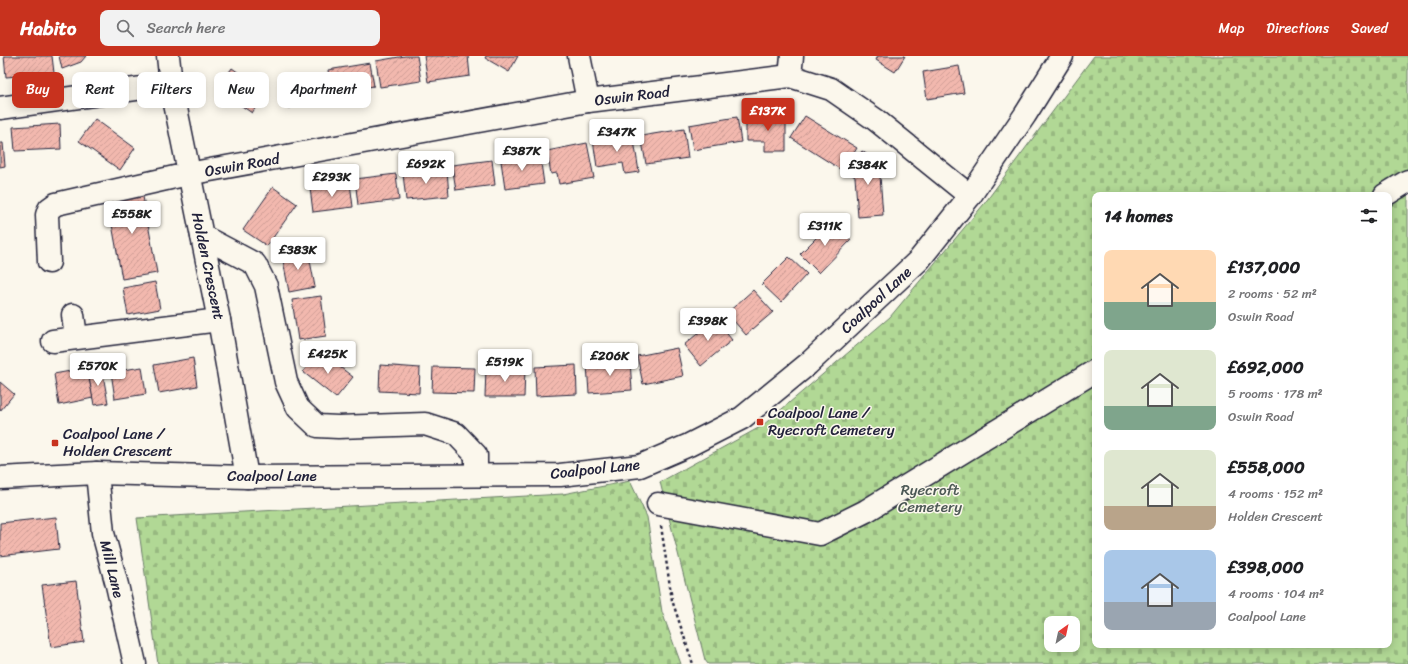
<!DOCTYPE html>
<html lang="en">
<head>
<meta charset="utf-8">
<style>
  body { margin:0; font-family:Sriracha,sans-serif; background:#f2f2f2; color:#202124; height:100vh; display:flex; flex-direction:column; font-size:15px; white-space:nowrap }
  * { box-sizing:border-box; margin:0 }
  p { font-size:13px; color:#757577 }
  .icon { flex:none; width:22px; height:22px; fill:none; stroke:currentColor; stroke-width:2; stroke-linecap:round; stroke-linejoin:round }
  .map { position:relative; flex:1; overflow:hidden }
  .drawer { position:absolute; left:1092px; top:136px; width:300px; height:456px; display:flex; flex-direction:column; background:#fff; border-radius:8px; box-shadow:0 2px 10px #0003 }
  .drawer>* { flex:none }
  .guide { position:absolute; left:12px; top:16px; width:380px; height:36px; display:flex; gap:8px }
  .needle { width:26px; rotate:33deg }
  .buttons { position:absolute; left:1044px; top:560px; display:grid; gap:8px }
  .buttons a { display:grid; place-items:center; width:36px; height:36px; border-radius:8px; background:#fff; box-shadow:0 2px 10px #0003; font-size:20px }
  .price { position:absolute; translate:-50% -34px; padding:0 9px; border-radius:4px; background:#fff; color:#222; font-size:13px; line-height:26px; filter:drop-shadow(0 1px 2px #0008) }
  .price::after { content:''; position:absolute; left:50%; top:24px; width:12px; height:9px; margin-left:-6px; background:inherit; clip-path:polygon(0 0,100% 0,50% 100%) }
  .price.on { background:#c8321e; color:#fff }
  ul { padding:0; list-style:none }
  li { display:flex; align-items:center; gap:12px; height:100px; padding:0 12px }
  li span { display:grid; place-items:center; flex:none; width:112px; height:80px; border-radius:8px; color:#555 }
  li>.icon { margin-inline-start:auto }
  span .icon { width:48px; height:48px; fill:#fffc; stroke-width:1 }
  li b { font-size:17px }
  h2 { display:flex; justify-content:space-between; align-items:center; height:48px; padding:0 12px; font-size:17px }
  .chip { padding:0 14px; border-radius:8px; background:#fff; box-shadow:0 2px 10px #0003; font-size:14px; line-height:36px }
  .chip.on { background:#c8321e; color:#fff }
  header { display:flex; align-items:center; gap:24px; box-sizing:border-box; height:56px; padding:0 20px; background:#c8321e; color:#fff }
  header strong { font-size:19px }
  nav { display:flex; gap:22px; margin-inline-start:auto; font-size:14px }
  .search { width:280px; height:36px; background:#f2f2f2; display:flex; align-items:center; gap:10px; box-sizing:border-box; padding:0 14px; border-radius:8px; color:#757577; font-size:15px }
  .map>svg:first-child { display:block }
  .cemetery { fill:url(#cemetery-stones); stroke:#6a7d68; fill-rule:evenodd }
  .building { fill:url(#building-hatch); stroke:#22223b }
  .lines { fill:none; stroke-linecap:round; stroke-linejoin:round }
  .minor-casing { stroke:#22223b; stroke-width:25 }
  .path { stroke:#22223b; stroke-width:2.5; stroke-dasharray:3 3; stroke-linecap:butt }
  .minor { stroke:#fbf7ec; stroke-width:22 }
  .poi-dot { fill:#c8321e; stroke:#fbf7ec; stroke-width:1.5 }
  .labels { text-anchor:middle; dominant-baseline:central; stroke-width:3; stroke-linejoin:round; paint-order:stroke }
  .street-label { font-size:15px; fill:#22223b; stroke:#fbf7ec }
  .poi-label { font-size:15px; fill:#22223b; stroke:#fbf7ec; text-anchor:start }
  .park-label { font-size:15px; fill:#4d5956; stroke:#fbf7ec }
</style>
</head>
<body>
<header>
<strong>Habito</strong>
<div class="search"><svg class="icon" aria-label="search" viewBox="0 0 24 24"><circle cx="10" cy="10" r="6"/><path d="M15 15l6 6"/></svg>Search here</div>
<nav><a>Map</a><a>Directions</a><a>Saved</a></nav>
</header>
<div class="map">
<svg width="1408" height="608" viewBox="0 0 1408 608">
  <defs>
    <pattern id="cemetery-stones" width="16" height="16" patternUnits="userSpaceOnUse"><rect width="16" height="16" fill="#b1d895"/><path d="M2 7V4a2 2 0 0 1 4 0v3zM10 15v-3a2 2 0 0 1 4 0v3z" fill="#98b981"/></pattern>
    <pattern id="building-hatch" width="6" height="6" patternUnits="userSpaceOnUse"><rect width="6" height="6" fill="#f2b8ae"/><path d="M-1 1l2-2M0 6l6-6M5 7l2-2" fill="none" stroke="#cf9e97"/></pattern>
  </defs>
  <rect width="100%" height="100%" fill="#fbf7ec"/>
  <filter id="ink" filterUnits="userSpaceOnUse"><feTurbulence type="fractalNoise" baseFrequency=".025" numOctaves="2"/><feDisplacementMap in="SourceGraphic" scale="8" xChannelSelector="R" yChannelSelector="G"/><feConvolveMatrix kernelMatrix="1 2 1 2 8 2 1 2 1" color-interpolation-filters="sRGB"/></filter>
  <g filter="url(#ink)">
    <g class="cemetery">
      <path d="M1094,0H1408V608H708L705,604L660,426L762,370L890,261L984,148ZM1095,139H1389V589H1095ZM1051,567H1073V589H1051Z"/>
      <path d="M630,425L647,461L662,556L681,608H158L137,462L563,438Z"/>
    </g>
    <g class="building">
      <path d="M4,0H52L54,17L6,21Z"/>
      <path d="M59,0H86L81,6L62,13Z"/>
      <path d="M405,0H417L421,25L380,31L376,5Z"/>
      <path d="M424,0H468L470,20L428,26Z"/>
      <path d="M486,0H518L509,16L485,2Z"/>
      <path d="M878,0H905L895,16L876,4Z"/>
      <path d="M370,7L374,30L331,37L328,14Z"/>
      <path d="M959,10L964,37L927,43L923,16Z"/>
      <path d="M232,12L266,36L252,57L217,33Z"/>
      <path d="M323,19L328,45L288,52L284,26Z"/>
      <path d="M746,60H786V95H765V85H746Z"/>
      <path d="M805,60L857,92L843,115L791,82Z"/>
      <path d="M737,61L741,86L693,94L689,69Z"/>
      <path d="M95,63L135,92L120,114L79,85Z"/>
      <path d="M60,68L61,93L15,95L13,71Z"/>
      <path d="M684,73L688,102L646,108L641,80Z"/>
      <path d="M633,78L639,116L625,118L623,107L597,111L593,84Z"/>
      <path d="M0,87H3L5,110L0,111Z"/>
      <path d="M587,87L594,122L559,128L557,117L551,118L547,95Z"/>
      <path d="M862,95L879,107L883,159L858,161L855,121L848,116Z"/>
      <path d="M540,100L544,128L505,133L501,105Z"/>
      <path d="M492,104L495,129L456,134L452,109Z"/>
      <path d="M447,114L449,140L406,144L403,118Z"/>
      <path d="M396,118L399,144L358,149L355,123Z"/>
      <path d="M350,127L353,151L313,156L310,132Z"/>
      <path d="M273,131L297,148L267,190L243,174Z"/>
      <path d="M142,135L157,217L122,223L107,141Z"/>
      <path d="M832,166L851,184L819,217L800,198Z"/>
      <path d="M308,194L315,231L289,236L282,199Z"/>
      <path d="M789,201L807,218L781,246L762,228Z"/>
      <path d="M155,226L160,253L128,259L123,232Z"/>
      <path d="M753,234L773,256L746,279L727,257Z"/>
      <path d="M321,240L326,280L298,284L292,244Z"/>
      <path d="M715,263L732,284L701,310L684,289Z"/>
      <path d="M677,292L683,320L643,328L637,300Z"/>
      <path d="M319,295L353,321L336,342L303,316Z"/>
      <path d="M193,302L197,330L159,337L154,309Z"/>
      <path d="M630,305L632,334L589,337L587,309Z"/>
      <path d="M380,309L420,312L419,337L379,335Z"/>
      <path d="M576,309L577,338L536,340L535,311Z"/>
      <path d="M142,311L146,338L115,343L111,316Z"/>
      <path d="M433,311L475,312L474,337L432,336Z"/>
      <path d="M87,312L93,342L59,349L54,318Z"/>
      <path d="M486,312L525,313L524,341H485Z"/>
      <path d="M102,313L108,347L94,349L88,316Z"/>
      <path d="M0,326L14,338L0,355Z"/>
      <path d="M56,461L59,493L0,500V467Z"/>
      <path d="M76,525L84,586L51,591L42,529Z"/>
    </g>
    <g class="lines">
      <defs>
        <g id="minor">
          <path d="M168,0L171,28L219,264L247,421"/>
          <path d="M579,0L588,45"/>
          <path d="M790,20L792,0"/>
          <path d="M0,52L171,28"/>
          <path d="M1385,139L1408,125"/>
          <path d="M202,180L255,208L266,230L286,326L298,352L317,370L338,371L425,368L456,378L476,399V419"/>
          <path d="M49,206L47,159L49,153L56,148L188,118L588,45L790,20L831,33L876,64L970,140"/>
          <path d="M73,259L76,281"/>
          <path d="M53,285L219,264"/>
          <path d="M97,417L103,477L117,529L135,608"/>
          <path d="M0,422L97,417L247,421L560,419L640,410L689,389L742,362L808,308L919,204L970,140L1025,59L1062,0"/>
          <path d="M658,448L820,478L866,455L1095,315"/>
        </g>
      </defs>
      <use href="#minor" class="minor-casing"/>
      <path class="path" d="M661,470L672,544L693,608"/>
      <use href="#minor" class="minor"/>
    </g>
  </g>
  <g class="poi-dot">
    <rect x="756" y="362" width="8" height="8" rx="2"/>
    <rect x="51" y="383" width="8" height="8" rx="2"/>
  </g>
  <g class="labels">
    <g class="street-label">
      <text transform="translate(632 40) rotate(-7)">Oswin Road</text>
      <text transform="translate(242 109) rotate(-10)">Oswin Road</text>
      <text transform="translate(208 210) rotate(78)">Holden Crescent</text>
      <text transform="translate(876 244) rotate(-43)">Coalpool Lane</text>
      <text transform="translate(595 413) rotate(-6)">Coalpool Lane</text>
      <text x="272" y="420">Coalpool Lane</text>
      <text transform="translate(112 513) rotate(76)">Mill Lane</text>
    </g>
    <g class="poi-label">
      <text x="768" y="357">Coalpool Lane /<tspan x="768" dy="17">Ryecroft Cemetery</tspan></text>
      <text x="63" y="378">Coalpool Lane /<tspan x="63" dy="17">Holden Crescent</tspan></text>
    </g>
    <g class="park-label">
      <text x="930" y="434">Ryecroft<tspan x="930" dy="17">Cemetery</tspan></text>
    </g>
  </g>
</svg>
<div class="buttons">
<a><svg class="needle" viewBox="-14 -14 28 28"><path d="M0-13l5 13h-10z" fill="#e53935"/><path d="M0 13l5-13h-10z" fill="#757577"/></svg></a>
</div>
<b class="price on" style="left:768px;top:76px">£137K</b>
<b class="price" style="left:617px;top:97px">£347K</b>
<b class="price" style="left:522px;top:116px">£387K</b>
<b class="price" style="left:426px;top:129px">£692K</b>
<b class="price" style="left:868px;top:130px">£384K</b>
<b class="price" style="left:332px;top:142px">£293K</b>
<b class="price" style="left:132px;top:179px">£558K</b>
<b class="price" style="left:825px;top:191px">£311K</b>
<b class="price" style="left:298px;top:215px">£383K</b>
<b class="price" style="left:708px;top:286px">£398K</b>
<b class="price" style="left:328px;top:319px">£425K</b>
<b class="price" style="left:610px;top:321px">£206K</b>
<b class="price" style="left:505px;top:327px">£519K</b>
<b class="price" style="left:98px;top:331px">£570K</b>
<div class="guide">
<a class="chip on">Buy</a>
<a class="chip">Rent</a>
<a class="chip">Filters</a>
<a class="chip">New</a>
<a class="chip">Apartment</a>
</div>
<section class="drawer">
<h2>14 homes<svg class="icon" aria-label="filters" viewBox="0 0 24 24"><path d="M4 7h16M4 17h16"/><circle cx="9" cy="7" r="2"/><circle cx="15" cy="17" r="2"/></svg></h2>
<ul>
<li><span style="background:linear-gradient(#ffd9b3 65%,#7fa58c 0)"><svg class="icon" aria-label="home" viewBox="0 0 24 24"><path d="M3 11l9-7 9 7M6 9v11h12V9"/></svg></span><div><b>£137,000</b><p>2 rooms · 52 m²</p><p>Oswin Road</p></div></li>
<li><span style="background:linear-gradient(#dfe7d0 70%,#7fa58c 0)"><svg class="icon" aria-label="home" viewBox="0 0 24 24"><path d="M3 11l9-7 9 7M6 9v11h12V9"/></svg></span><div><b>£692,000</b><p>5 rooms · 178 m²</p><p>Oswin Road</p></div></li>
<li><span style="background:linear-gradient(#dfe7d0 70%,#b9a48a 0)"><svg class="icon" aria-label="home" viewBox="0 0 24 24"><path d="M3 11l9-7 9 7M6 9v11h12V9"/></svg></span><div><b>£558,000</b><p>4 rooms · 152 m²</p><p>Holden Crescent</p></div></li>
<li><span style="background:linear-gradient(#a9c7e8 65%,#9aa5b1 0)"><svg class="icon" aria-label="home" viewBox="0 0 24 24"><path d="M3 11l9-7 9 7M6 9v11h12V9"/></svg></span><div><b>£398,000</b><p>4 rooms · 104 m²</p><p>Coalpool Lane</p></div></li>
</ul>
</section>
</div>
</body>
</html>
